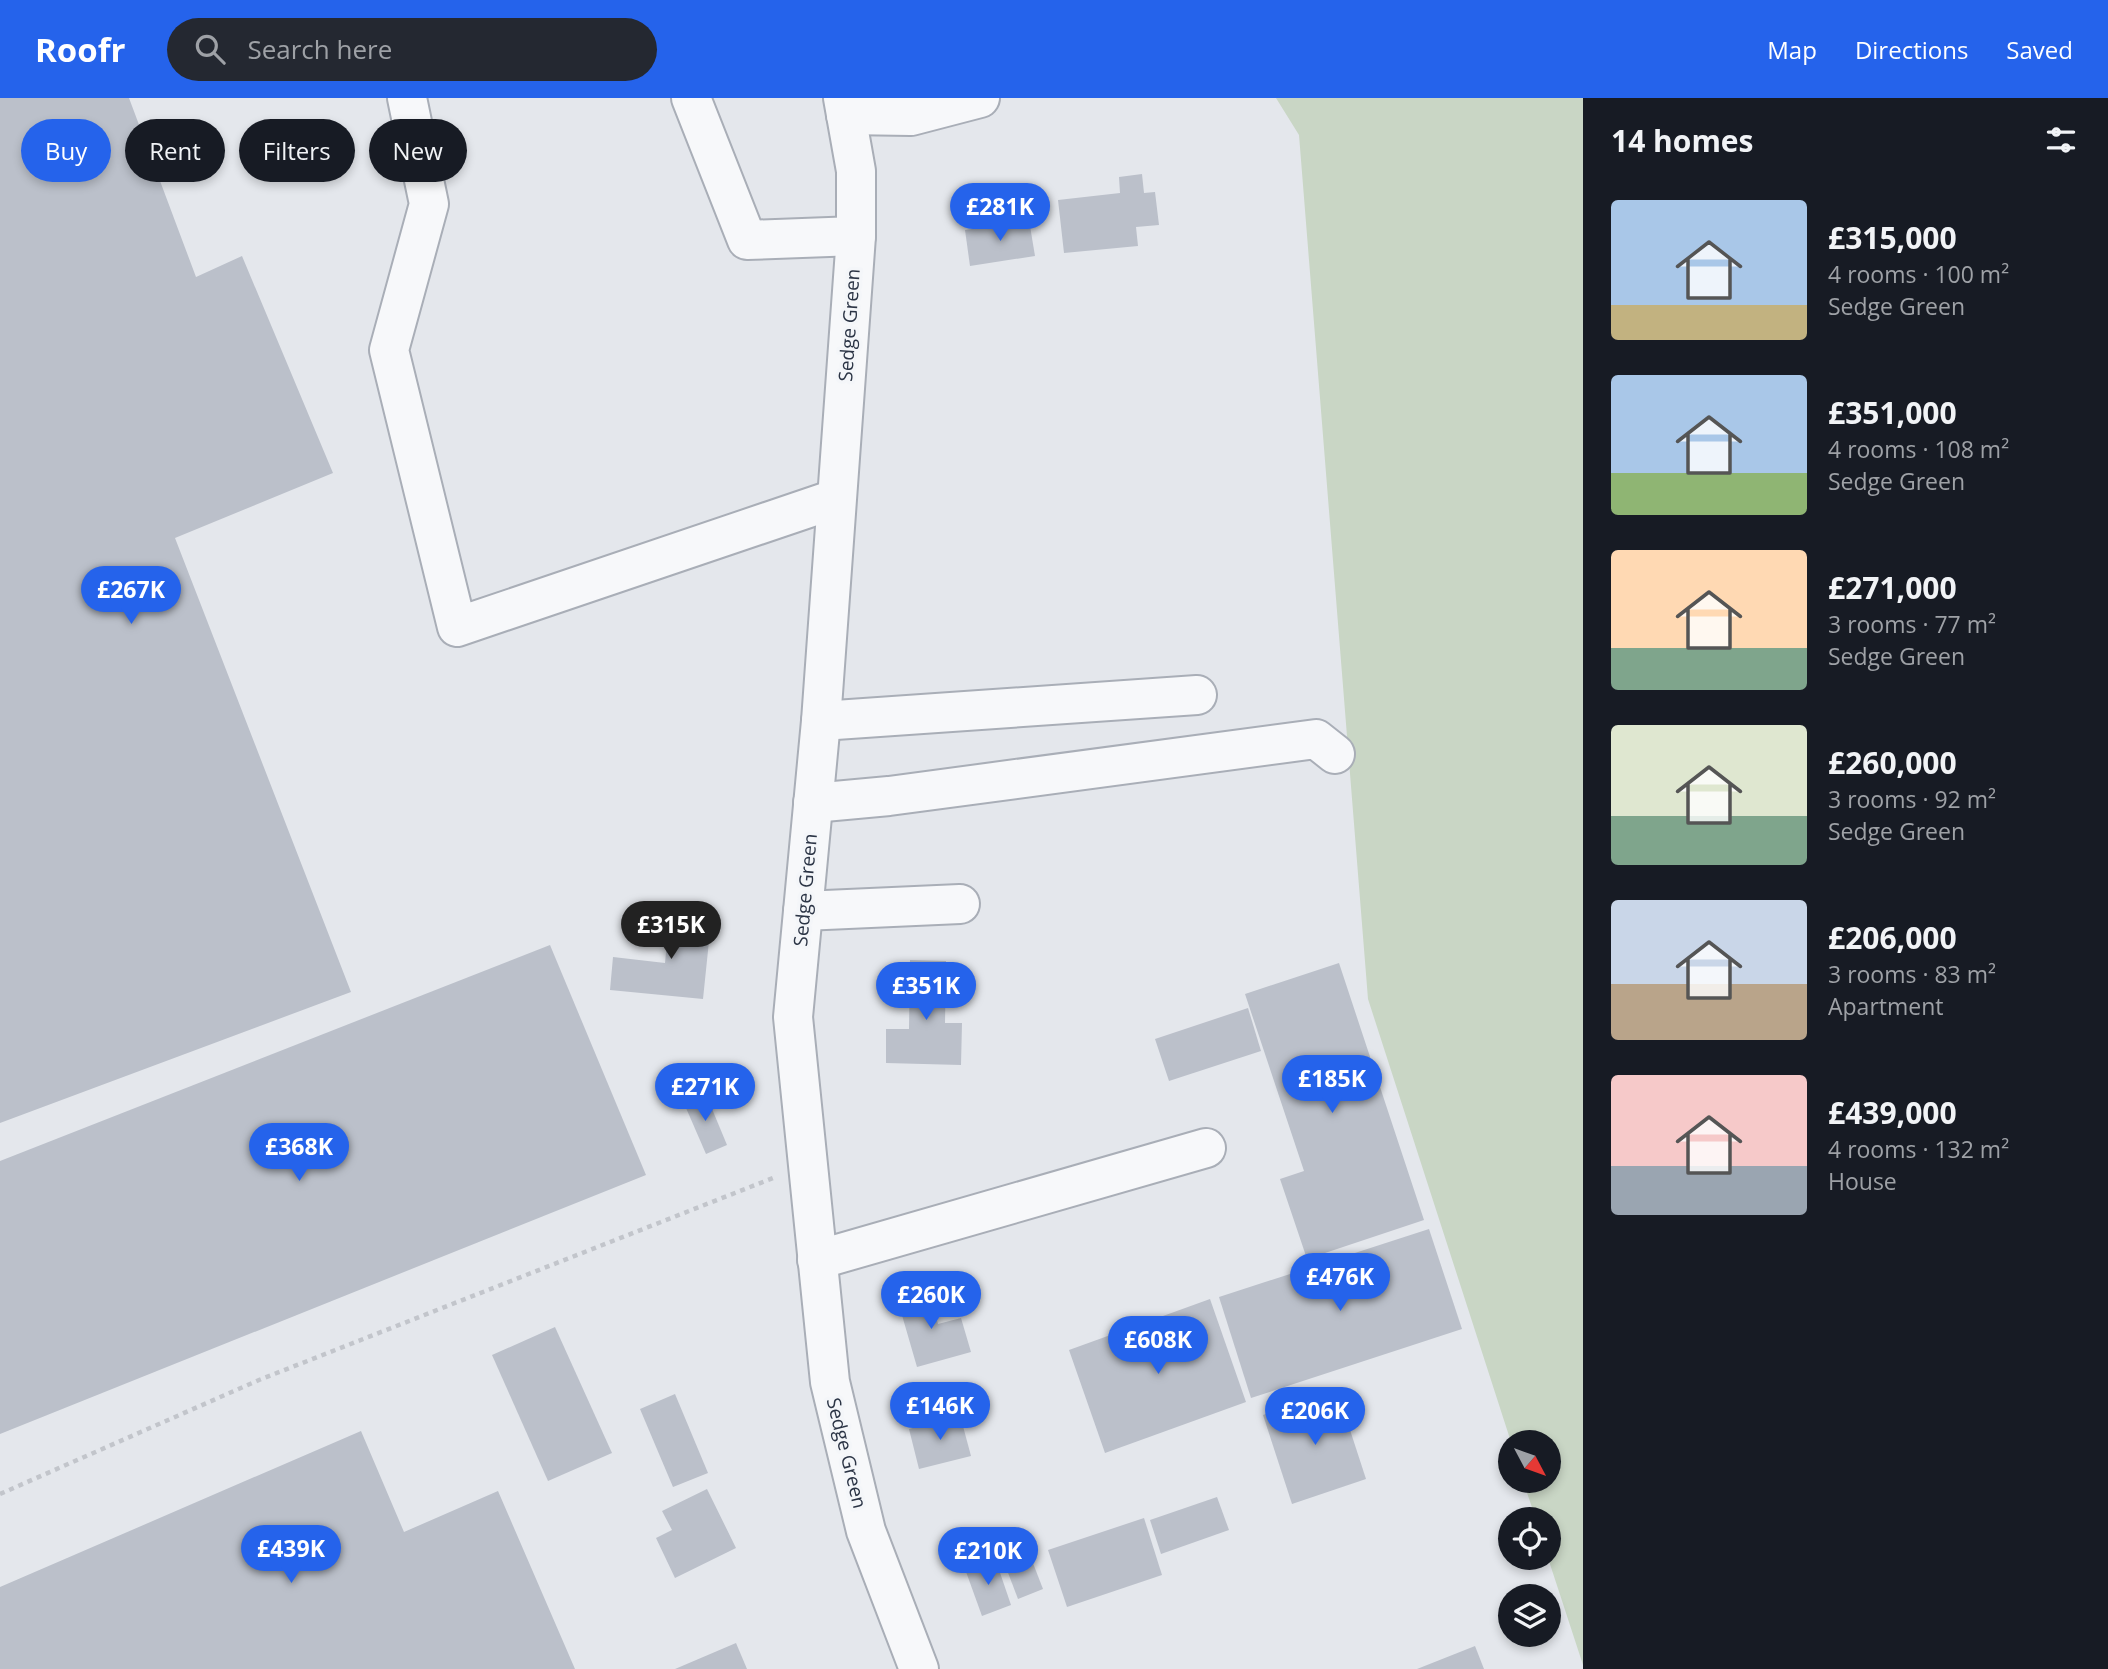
<!DOCTYPE html>
<html lang="en">
<head>
<meta charset="utf-8">
<style>
  body { margin:0; font-family:"Open Sans",sans-serif; background:#242831; color:#f1f3f6; height:100vh; display:flex; flex-direction:column; font-size:26px; white-space:nowrap }
  * { box-sizing:border-box; margin:0 }
  p { font-size:23px; color:#9ea1a6 }
  .icon { flex:none; width:38px; height:38px; fill:none; stroke:currentColor; stroke-width:2; stroke-linecap:round; stroke-linejoin:round }
  .map { position:relative; flex:1; overflow:hidden }
  .details { display:flex; flex-direction:column; background:#171b24; width:525px }
  .details>* { flex:none }
  .top-card { position:absolute; left:21px; top:21px; width:665px; height:63px; display:flex; gap:14px }
  .needle { width:46px; rotate:131deg }
  .fabs { position:absolute; left:1498px; top:1332px; display:grid; gap:14px }
  .fabs a { display:grid; place-items:center; width:63px; height:63px; border-radius:50%; background:#171b24; box-shadow:0 4px 10px #0003; font-size:35px }
  .price { position:absolute; translate:-50% -60px; padding:0 16px; border-radius:24px; background:#2563eb; color:#fff; font-size:23px; line-height:46px; filter:drop-shadow(0 2px 4px #0008) }
  .price::after { content:''; position:absolute; left:50%; top:42px; width:21px; height:16px; margin-left:-10px; background:inherit; clip-path:polygon(0 0,100% 0,50% 100%) }
  .price.selected { background:#222; color:#fff }
  ul { padding:0; list-style:none }
  li { display:flex; align-items:center; gap:21px; height:175px; padding:0 28px }
  li span { display:grid; place-items:center; flex:none; width:196px; height:140px; border-radius:7px; color:#555 }
  li>.icon { margin-inline-start:auto }
  span .icon { width:84px; height:84px; fill:#fffc; stroke-width:1 }
  li b { font-size:30px }
  h2 { display:flex; justify-content:space-between; align-items:center; height:84px; padding:0 28px; font-size:30px }
  .pill { padding:0 24px; border-radius:32px; background:#171b24; box-shadow:0 4px 10px #0003; font-size:24px; line-height:63px }
  .pill.selected { background:#2563eb; color:#fff }
  header { display:flex; align-items:center; gap:42px; box-sizing:border-box; height:98px; padding:0 35px; background:#2563eb; color:#fff }
  header strong { font-size:33px }
  nav { display:flex; gap:38px; margin-inline-start:auto; font-size:24px }
  .search { width:490px; height:63px; background:#242831; display:flex; align-items:center; gap:18px; box-sizing:border-box; padding:0 24px; border-radius:38px; color:#9ea1a6; font-size:26px }
  main { display:flex; flex:1; min-height:0 }
  .map>svg:first-child { display:block }
  .green { fill:#c9d6c5 }
  .building { fill:#bbc0ca }
  .lines { fill:none; stroke-linecap:round; stroke-linejoin:round }
  .minor-casing { stroke:#a9aeb7; stroke-width:42 }
  .path { stroke:#c2c5cb; stroke-width:4.5; stroke-dasharray:5 5; stroke-linecap:butt }
  .minor { stroke:#f7f8fa; stroke-width:38 }
  .labels { text-anchor:middle; dominant-baseline:central; stroke-width:7; stroke-linejoin:round; paint-order:stroke }
  .street-label { font-size:19px; fill:#2b3445; stroke:#f4f6f9 }
</style>
</head>
<body>
<header>
<strong>Roofr</strong>
<div class="search"><svg class="icon" aria-label="search" viewBox="0 0 24 24"><circle cx="10" cy="10" r="6"/><path d="M15 15l6 6"/></svg>Search here</div>
<nav><a>Map</a><a>Directions</a><a>Saved</a></nav>
</header>
<main>
<div class="map">
<svg width="1583" height="1571" viewBox="0 0 1583 1571">
  <rect width="100%" height="100%" fill="#e4e7ec"/>
  <path class="green" d="M1276,0H1583V1567L1548,1460L1549,1421H1536L1523,1383L1549,1382V1344H1511L1368,901L1299,37Z"/>
  <g class="building">
    <path d="M0,0H129L196,179L242,158L333,375L175,440L351,894L0,1025Z"/>
    <path d="M1142,76L1144,95L1155,94L1159,127L1136,129L1138,148L1064,155L1058,102L1120,95L1119,79Z"/>
    <path d="M1029,122L1035,158L970,168L965,132Z"/>
    <path d="M670,811L712,814L703,901L610,892L613,859L665,865Z"/>
    <path d="M550,847L646,1077L0,1336V1063Z"/>
    <path d="M910,862L946,863L945,925H962L961,967L886,965V931H909Z"/>
    <path d="M1339,865L1424,1122L1307,1161L1280,1081L1304,1073L1245,896Z"/>
    <path d="M1248,910L1261,953L1169,983L1155,941Z"/>
    <path d="M705,994L727,1047L706,1056L683,1003Z"/>
    <path d="M1429,1131L1462,1231L1251,1300L1219,1199Z"/>
    <path d="M929,1191L938,1226L961,1220L971,1254L917,1269L897,1200Z"/>
    <path d="M1210,1201L1246,1304L1105,1355L1069,1252Z"/>
    <path d="M555,1229L612,1355L548,1383L492,1257Z"/>
    <path d="M1337,1292L1366,1381L1292,1406L1263,1317Z"/>
    <path d="M675,1296L708,1375L673,1389L640,1311Z"/>
    <path d="M960,1317L971,1358L919,1371L909,1331Z"/>
    <path d="M361,1333L404,1434L498,1393L575,1571H0V1489Z"/>
    <path d="M707,1391L736,1450L675,1480L656,1440L672,1432L662,1413Z"/>
    <path d="M1217,1399L1229,1432L1161,1456L1150,1422Z"/>
    <path d="M1144,1420L1162,1477L1067,1509L1048,1452Z"/>
    <path d="M1019,1429L1043,1491L1018,1501L994,1438Z"/>
    <path d="M995,1460L1011,1507L982,1518L965,1471Z"/>
    <path d="M736,1545L747,1571H675Z"/>
    <path d="M1475,1548L1484,1571H1417Z"/>
  </g>
  <g class="lines">
    <defs>
      <g id="minor">
        <path d="M407,0L429,106L389,252L457,529L835,401"/>
        <path d="M691,0L747,142L856,138"/>
        <path d="M843,0L856,73V138L821,623L793,919L830,1284L866,1433L919,1571"/>
        <path d="M846,17L911,18L980,0"/>
        <path d="M821,623L1197,597"/>
        <path d="M813,705L889,698L1316,641L1335,656"/>
        <path d="M803,813L960,806"/>
        <path d="M817,1162L1206,1050"/>
      </g>
    </defs>
    <use href="#minor" class="minor-casing"/>
    <path class="path" d="M0,1396L259,1282L773,1080"/>
    <use href="#minor" class="minor"/>
  </g>
  <g class="labels">
    <g class="street-label">
      <text transform="translate(849 227) rotate(-86)">Sedge Green</text>
      <text transform="translate(805 792) rotate(-85)">Sedge Green</text>
      <text transform="translate(847 1355) rotate(76)">Sedge Green</text>
    </g>
  </g>
</svg>
<div class="fabs">
<a><svg class="needle" viewBox="-14 -14 28 28"><path d="M0-13l5 13h-10z" fill="#e53935"/><path d="M0 13l5-13h-10z" fill="#9ea1a6"/></svg></a>
<a><svg class="icon" aria-label="locate" viewBox="0 0 24 24"><circle cx="12" cy="12" r="6"/><path d="M12 2v4M12 18v4M2 12h4M18 12h4"/></svg></a>
<a><svg class="icon" aria-label="layers" viewBox="0 0 24 24"><path d="M12 4l9 5-9 5-9-5zM3 14l9 5 9-5"/></svg></a>
</div>
<b class="price" style="left:1000px;top:145px">£281K</b>
<b class="price" style="left:131px;top:528px">£267K</b>
<b class="price selected" style="left:671px;top:863px">£315K</b>
<b class="price" style="left:926px;top:924px">£351K</b>
<b class="price" style="left:1332px;top:1017px">£185K</b>
<b class="price" style="left:705px;top:1025px">£271K</b>
<b class="price" style="left:299px;top:1085px">£368K</b>
<b class="price" style="left:1340px;top:1215px">£476K</b>
<b class="price" style="left:931px;top:1233px">£260K</b>
<b class="price" style="left:1158px;top:1278px">£608K</b>
<b class="price" style="left:940px;top:1344px">£146K</b>
<b class="price" style="left:1315px;top:1349px">£206K</b>
<b class="price" style="left:291px;top:1487px">£439K</b>
<b class="price" style="left:988px;top:1489px">£210K</b>
<div class="top-card">
<a class="pill selected">Buy</a>
<a class="pill">Rent</a>
<a class="pill">Filters</a>
<a class="pill">New</a>
</div>
</div>
<section class="details">
<h2>14 homes<svg class="icon" aria-label="filters" viewBox="0 0 24 24"><path d="M4 7h16M4 17h16"/><circle cx="9" cy="7" r="2"/><circle cx="15" cy="17" r="2"/></svg></h2>
<ul>
<li><span style="background:linear-gradient(#a9c7e8 75%,#c2b280 0)"><svg class="icon" aria-label="home" viewBox="0 0 24 24"><path d="M3 11l9-7 9 7M6 9v11h12V9"/></svg></span><div><b>£315,000</b><p>4 rooms · 100 m²</p><p>Sedge Green</p></div></li>
<li><span style="background:linear-gradient(#a9c7e8 70%,#8fb573 0)"><svg class="icon" aria-label="home" viewBox="0 0 24 24"><path d="M3 11l9-7 9 7M6 9v11h12V9"/></svg></span><div><b>£351,000</b><p>4 rooms · 108 m²</p><p>Sedge Green</p></div></li>
<li><span style="background:linear-gradient(#ffd9b3 70%,#7fa58c 0)"><svg class="icon" aria-label="home" viewBox="0 0 24 24"><path d="M3 11l9-7 9 7M6 9v11h12V9"/></svg></span><div><b>£271,000</b><p>3 rooms · 77 m²</p><p>Sedge Green</p></div></li>
<li><span style="background:linear-gradient(#dfe7d0 65%,#7fa58c 0)"><svg class="icon" aria-label="home" viewBox="0 0 24 24"><path d="M3 11l9-7 9 7M6 9v11h12V9"/></svg></span><div><b>£260,000</b><p>3 rooms · 92 m²</p><p>Sedge Green</p></div></li>
<li><span style="background:linear-gradient(#c9d6e8 60%,#b9a48a 0)"><svg class="icon" aria-label="home" viewBox="0 0 24 24"><path d="M3 11l9-7 9 7M6 9v11h12V9"/></svg></span><div><b>£206,000</b><p>3 rooms · 83 m²</p><p>Apartment</p></div></li>
<li><span style="background:linear-gradient(#f6c9c9 65%,#9aa5b1 0)"><svg class="icon" aria-label="home" viewBox="0 0 24 24"><path d="M3 11l9-7 9 7M6 9v11h12V9"/></svg></span><div><b>£439,000</b><p>4 rooms · 132 m²</p><p>House</p></div></li>
</ul>
</section>
</main>
</body>
</html>
